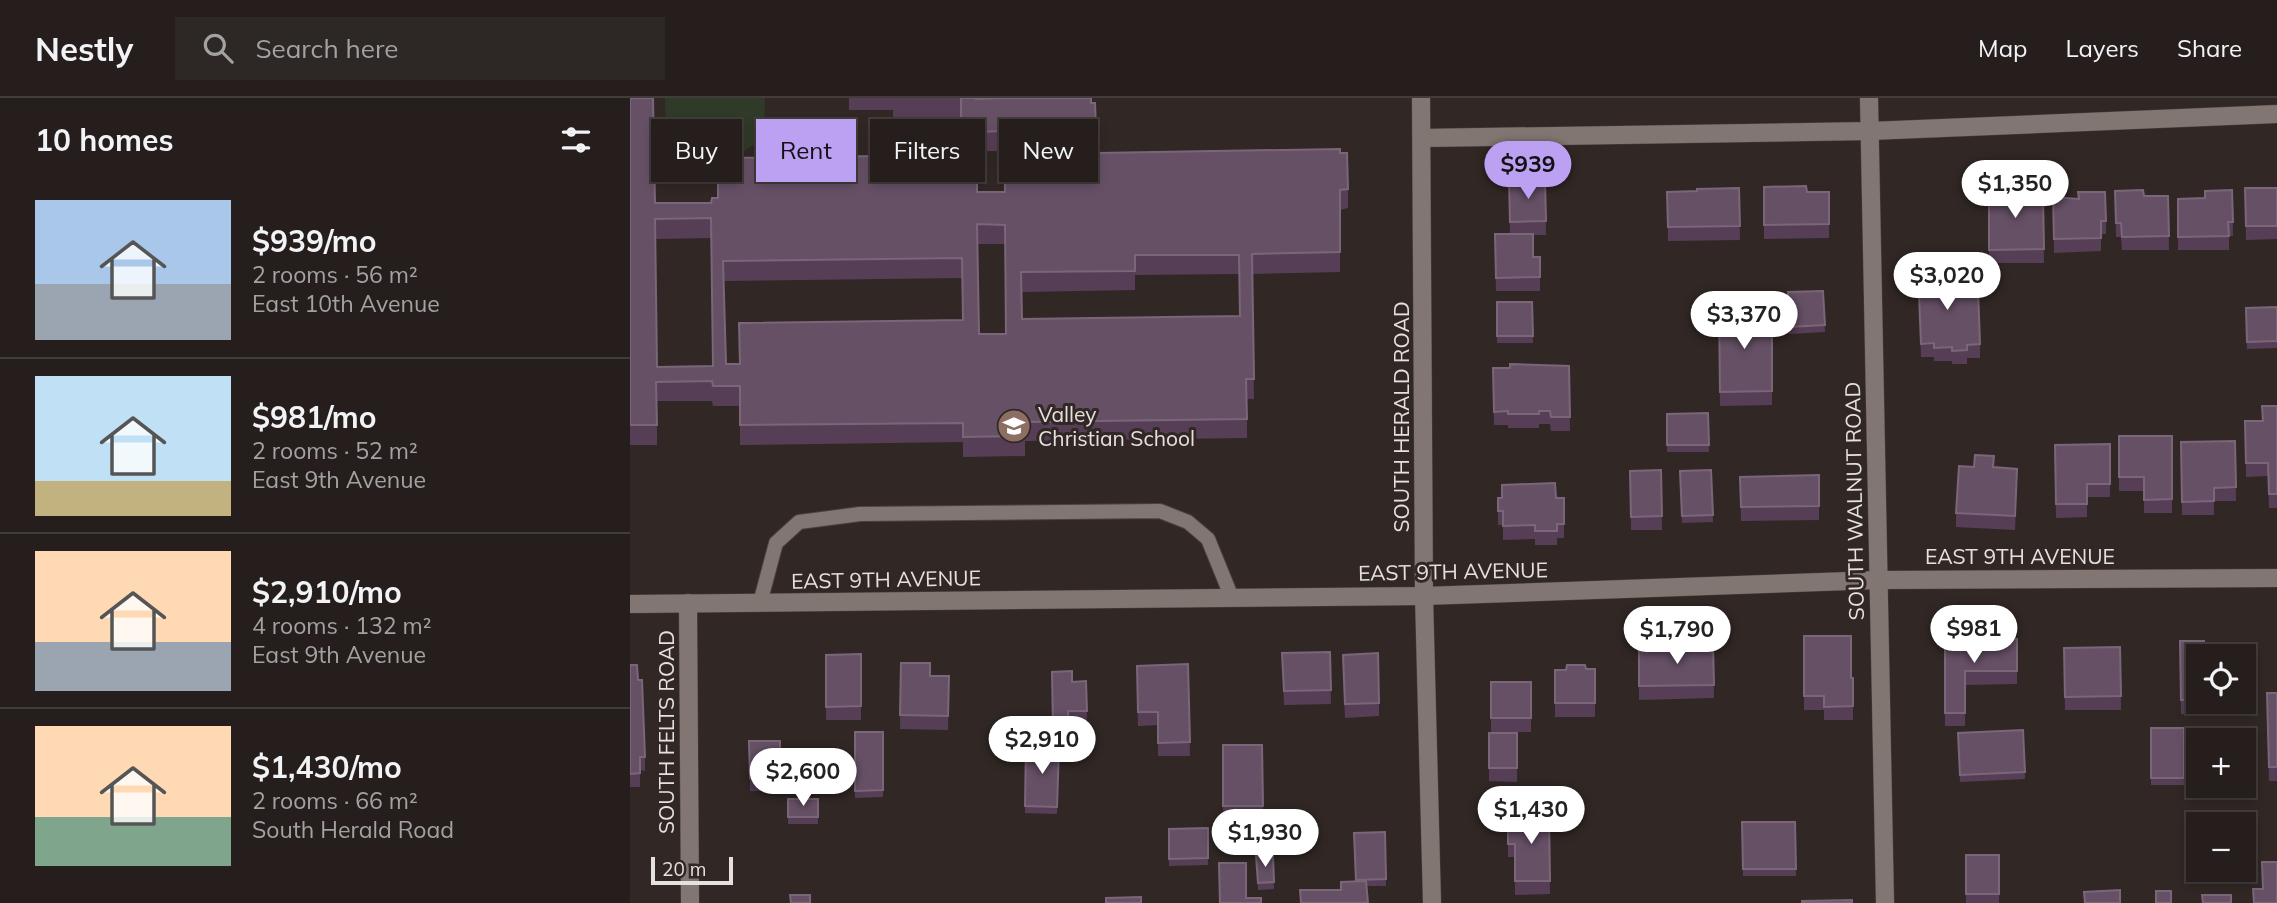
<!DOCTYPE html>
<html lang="en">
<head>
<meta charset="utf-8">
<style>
  body { margin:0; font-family:Mulish,sans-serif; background:#2d2725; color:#f1f3f6; height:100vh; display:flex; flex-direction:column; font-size:26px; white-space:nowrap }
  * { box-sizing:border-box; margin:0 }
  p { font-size:23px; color:#a3a2a3 }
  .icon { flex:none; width:38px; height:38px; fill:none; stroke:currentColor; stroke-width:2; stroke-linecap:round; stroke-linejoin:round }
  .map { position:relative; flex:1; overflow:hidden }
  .details { display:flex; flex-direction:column; background:#251e1c; width:630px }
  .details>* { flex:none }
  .guide { position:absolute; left:21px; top:21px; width:665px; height:63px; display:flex; gap:14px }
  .fabs { position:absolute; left:1556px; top:546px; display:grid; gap:14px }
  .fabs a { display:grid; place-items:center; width:70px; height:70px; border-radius:0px; background:#251e1c; box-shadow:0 4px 10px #0003,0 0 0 2px #423c3b; font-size:35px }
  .scale { position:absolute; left:21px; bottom:18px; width:82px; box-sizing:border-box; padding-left:7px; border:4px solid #e6e0de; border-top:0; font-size:19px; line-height:24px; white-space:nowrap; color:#e6e0de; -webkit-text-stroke:5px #312825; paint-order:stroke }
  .price { position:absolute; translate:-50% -60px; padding:0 16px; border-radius:24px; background:#fff; color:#222; font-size:23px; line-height:46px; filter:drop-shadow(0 2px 4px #0008) }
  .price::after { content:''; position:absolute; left:50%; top:42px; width:21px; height:16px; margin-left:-10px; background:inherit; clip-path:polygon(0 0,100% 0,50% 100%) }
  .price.selected { background:#bca0f2; color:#111 }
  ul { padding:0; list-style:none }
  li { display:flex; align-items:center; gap:21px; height:175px; padding:0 35px }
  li+li { border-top:2px solid #423c3b }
  li span { display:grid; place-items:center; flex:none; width:196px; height:140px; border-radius:0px; color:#555 }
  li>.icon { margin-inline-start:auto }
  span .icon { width:84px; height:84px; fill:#fffc; stroke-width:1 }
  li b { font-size:30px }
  h2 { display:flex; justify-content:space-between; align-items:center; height:84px; padding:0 35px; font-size:30px }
  .tag { padding:0 24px; border-radius:0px; background:#251e1c; box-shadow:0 4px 10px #0003,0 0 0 2px #423c3b; font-size:24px; line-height:63px }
  .tag.selected { background:#bca0f2; color:#111 }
  header { display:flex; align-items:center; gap:42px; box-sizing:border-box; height:98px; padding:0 35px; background:#251e1c; border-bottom:2px solid #423c3b }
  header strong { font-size:33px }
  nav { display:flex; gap:38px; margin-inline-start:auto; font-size:24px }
  .search { width:490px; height:63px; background:#2d2725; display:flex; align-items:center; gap:18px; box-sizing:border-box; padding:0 24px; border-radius:0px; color:#a3a2a3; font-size:26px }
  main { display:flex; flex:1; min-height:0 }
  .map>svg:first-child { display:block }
  .green { fill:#2f3a28 }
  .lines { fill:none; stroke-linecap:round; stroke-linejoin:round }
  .service-casing { stroke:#494340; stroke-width:16 }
  .minor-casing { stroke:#494340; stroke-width:19 }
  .service { stroke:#817672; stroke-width:14 }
  .minor { stroke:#817672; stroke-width:18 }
  .wall { fill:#573e57; fill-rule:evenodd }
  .building { fill:#665066; stroke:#7a6678; stroke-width:2; fill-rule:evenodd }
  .labels { text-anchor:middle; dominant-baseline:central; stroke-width:6; stroke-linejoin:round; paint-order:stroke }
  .poi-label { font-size:21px; fill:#e6e0de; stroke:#312825; text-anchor:start }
  .street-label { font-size:21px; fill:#e6e0de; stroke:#312825 }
</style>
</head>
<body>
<header>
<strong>Nestly</strong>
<div class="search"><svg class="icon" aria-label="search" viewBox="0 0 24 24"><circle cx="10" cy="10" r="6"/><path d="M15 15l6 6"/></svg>Search here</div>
<nav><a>Map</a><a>Layers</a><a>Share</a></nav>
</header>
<main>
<section class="details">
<h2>10 homes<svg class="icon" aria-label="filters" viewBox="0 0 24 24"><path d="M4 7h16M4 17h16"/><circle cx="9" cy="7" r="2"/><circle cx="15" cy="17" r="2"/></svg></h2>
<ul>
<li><span style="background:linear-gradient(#a9c7e8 60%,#9aa5b1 0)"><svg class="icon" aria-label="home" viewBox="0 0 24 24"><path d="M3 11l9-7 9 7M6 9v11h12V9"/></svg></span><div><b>$939/mo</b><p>2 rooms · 56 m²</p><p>East 10th Avenue</p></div></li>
<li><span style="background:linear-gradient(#bfe0f5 75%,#c2b280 0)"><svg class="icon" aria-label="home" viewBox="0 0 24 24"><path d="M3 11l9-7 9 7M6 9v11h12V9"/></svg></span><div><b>$981/mo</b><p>2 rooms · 52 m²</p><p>East 9th Avenue</p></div></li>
<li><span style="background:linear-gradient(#ffd9b3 65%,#9aa5b1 0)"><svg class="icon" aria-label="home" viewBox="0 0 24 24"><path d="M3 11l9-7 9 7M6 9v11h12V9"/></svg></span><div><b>$2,910/mo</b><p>4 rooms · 132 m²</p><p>East 9th Avenue</p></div></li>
<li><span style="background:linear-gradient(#ffd9b3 65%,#7fa58c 0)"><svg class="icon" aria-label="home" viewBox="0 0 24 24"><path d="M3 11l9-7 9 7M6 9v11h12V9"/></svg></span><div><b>$1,430/mo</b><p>2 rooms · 66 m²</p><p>South Herald Road</p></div></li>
</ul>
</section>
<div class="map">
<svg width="1647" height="805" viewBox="0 0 1647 805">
  <rect width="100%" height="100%" fill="#312825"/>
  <path class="green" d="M35,0H135L134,40L72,81L36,38Z"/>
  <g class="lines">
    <defs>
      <path id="service" d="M130,505L146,445L169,424L230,416L530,413L558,424L578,441L602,500"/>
      <g id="minor">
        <path d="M791,0L794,498L802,805"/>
        <path d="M1239,0L1255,805"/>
        <path d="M792,40L1240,33L1647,16"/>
        <path d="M58,505L60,805"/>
        <path d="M0,506L794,498L1248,482L1647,480"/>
      </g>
    </defs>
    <use href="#service" class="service-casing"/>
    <use href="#minor" class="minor-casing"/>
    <use href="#service" class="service"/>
    <use href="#minor" class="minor"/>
  </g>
  <g class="wall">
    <path d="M0,0L25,105H81L88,100L331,57V19L263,20V12H219V0H346V1L467,55H710L718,91V110L710,112V174L622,176L624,301H617V340L395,343V358L333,359V344L110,347V308H83L82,303H27V347H0ZM347,53H374L375,94H347ZM81,140L83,268L27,269L25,141ZM348,146H375L376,236H349ZM609,176V218L392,221V194L505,192V177ZM332,180L333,222L109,266H96L94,183Z"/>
    <path d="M915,82L916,137H903V159H910V193H866L865,136H880L879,83Z"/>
    <path d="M1134,89L1177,94H1199V140L1134,141Z"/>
    <path d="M1359,89L1391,98H1413L1414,165H1359Z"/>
    <path d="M1109,90L1110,142L1038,143L1037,94L1067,93Z"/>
    <path d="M1615,90H1647V141L1616,142Z"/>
    <path d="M1602,92L1603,138H1599V152H1548V101L1575,100Z"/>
    <path d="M1485,93L1514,98H1538L1539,152H1492L1491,139H1486Z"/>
    <path d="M1423,99L1448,101L1476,123V136H1471V153L1424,155Z"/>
    <path d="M1288,172L1320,185L1327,195L1350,246V260H1337V266H1322V263H1304V259H1291Z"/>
    <path d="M1193,193L1195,234L1159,236L1158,194Z"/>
    <path d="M867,204H902L903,245H867Z"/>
    <path d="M1089,207L1126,232H1142V307L1090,308Z"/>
    <path d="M1647,209V250L1617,251L1616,210Z"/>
    <path d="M939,268L940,333H921L920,326H909V330H878V327H864L863,270Z"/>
    <path d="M1647,308V410H1639L1638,378L1616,379L1615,323H1632Z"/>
    <path d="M1078,315L1079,354H1037V316Z"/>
    <path d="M1489,338H1542V415H1514V393H1489Z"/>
    <path d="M1605,343L1606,403H1584V417H1552L1551,344Z"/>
    <path d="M1480,346V399H1457V419L1426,420L1425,347Z"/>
    <path d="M1364,369L1387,384L1385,432L1326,429V415Z"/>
    <path d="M1031,372L1032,432H1001L1000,373Z"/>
    <path d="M1081,372L1083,424L1052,425L1050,373Z"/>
    <path d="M1189,377V422L1111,423L1110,379Z"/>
    <path d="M868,400H934V440H927V447H905V441L873,442V427H868Z"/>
    <path d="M1174,538L1221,580H1223V622H1194V612H1174Z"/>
    <path d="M1387,541V586L1335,587V628H1315V542Z"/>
    <path d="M1550,543L1568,558V604H1569V616H1551Z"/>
    <path d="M1083,546L1084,600L1009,602V552L1034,551Z"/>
    <path d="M1490,549L1491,612H1435L1434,550Z"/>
    <path d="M700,554L701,606L654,607L652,555Z"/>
    <path d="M231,556V622H196V557Z"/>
    <path d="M271,565L300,578H319L318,632L270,631Z"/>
    <path d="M558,566L560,658H528V627L508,628L507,568Z"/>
    <path d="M0,567L8,582L15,659V673L10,672V689H0Z"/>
    <path d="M713,570L749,605V618L715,620Z"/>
    <path d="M965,571V619H925V572Z"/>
    <path d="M422,574L442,584L456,583L457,626L438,627V642L423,643Z"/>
    <rect x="861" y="584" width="40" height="50"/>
    <path d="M1637,595H1647V683H1639Z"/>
    <rect x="1521" y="630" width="33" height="57"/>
    <path d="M1393,632L1395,681L1330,684L1328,635Z"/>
    <path d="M225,634H253V699L225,700Z"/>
    <path d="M859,635H887V684L859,683Z"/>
    <path d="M119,643H150V693H120Z"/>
    <path d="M593,647H632L633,715H593Z"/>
    <path d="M429,649L427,716L395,715V708Z"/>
    <rect x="158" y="701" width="30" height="25"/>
    <path d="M919,716L920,796L885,797V759H878V717Z"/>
    <path d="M1112,724H1165L1166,778H1113Z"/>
    <path d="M578,730V767L539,768V731Z"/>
    <path d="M755,734L756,788H737L738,805H670V792H711L725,783L724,735Z"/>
    <path d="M643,757L644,791L628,792L626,758Z"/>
    <path d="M1369,757V805H1336V758Z"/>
  </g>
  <g class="building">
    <path d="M0,0H23L25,105H81L82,100H88V60L331,57V0H346V1L373,0H461V5H465L467,55L710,51V55H717L718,91L710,92V154L622,156L624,281H616L617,321L395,324V338L333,339V325L110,327V288H83L82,283L26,284L27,327H0ZM374,33L375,94H347V34ZM81,120L83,268L27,269L25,121ZM347,126L375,127L376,236H349ZM505,157H609L610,218L392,221L391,174L505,173ZM332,160L333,222L109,225L110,266H96L93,163Z"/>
    <path d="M915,82L916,123L880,124L879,83Z"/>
    <path d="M1176,88L1177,94H1199V126L1134,127V89Z"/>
    <path d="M1359,89H1391V98H1413L1414,151L1359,152Z"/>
    <path d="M1109,90L1110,128L1038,129L1037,94L1067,93V91Z"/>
    <path d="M1615,90H1647V128H1616Z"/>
    <path d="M1513,92L1514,98H1538L1539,138L1492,139L1491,125H1486L1485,93Z"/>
    <path d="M1602,92L1603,124H1598L1599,138L1548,139V101L1575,100V93Z"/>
    <path d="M1448,94H1475L1476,123H1471V140L1424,141L1423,99L1449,101Z"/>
    <path d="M865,136H903V159H910V179L866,180Z"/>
    <path d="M1320,171V185L1326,184L1327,195L1334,194V192L1348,191L1350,246L1337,247V252L1322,253V249L1304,250V245L1291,246L1288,172Z"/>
    <path d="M1193,193L1195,227L1159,229L1158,194Z"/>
    <path d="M867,204H902L903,238H867Z"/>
    <path d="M1089,207H1126V232H1142V293L1090,294Z"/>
    <path d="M1647,209V243L1617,244L1616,210Z"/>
    <path d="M880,266L939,268L940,319H921L920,313H909V316H878V313L864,314L863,270H880Z"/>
    <path d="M1632,308H1647V396H1639L1638,365H1616L1615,323H1633Z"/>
    <path d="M1078,315L1079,347H1037V316Z"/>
    <path d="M1489,338H1542V401L1514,402V379H1489Z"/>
    <path d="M1605,343L1606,389L1584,390V403L1552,404L1551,344Z"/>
    <path d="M1480,346V386H1457V406H1426L1425,347Z"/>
    <path d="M1345,357L1364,358L1363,369L1387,371L1385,418L1326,415L1329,368L1344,369Z"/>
    <path d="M1031,372L1032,418L1001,419L1000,373Z"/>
    <path d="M1081,372L1083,417L1052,418L1050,373Z"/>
    <path d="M1189,377V408L1111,409L1110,379Z"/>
    <path d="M925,385L926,400H934V426H927V433H905V427L873,428V413H868V400H872V387Z"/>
    <path d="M1174,538H1221V580H1223V608L1194,609V598H1174Z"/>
    <path d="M1387,541V573H1335V615H1315V542Z"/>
    <path d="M1550,543H1574V547L1604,546L1605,558H1568V602H1551Z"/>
    <path d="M1083,546L1084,587L1009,588V552L1034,551V547Z"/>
    <path d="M1490,549L1491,598L1435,599L1434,550Z"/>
    <path d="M700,554L701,592L654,593L652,555Z"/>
    <path d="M748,555L749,605L715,606L713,557Z"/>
    <path d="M231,556V608L196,609V557Z"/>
    <path d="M271,565H300V578H319L318,618L270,617Z"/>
    <path d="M558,566L560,644L528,645V614H508L507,568Z"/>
    <path d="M0,567H7L8,582H12L15,659H10V675L0,676Z"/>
    <path d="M937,567H955L956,571H965V605H925V572H936Z"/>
    <path d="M442,573V584L456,583L457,613H438V629H423L422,574Z"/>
    <rect x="861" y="584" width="40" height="36"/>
    <path d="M1637,595H1647V669H1639Z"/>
    <rect x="1521" y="630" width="33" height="50"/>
    <path d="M1393,632L1395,674L1330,677L1328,635Z"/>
    <path d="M225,634H253V692L225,693Z"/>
    <rect x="859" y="635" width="28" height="35"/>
    <path d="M119,643H150V680H120Z"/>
    <path d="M593,647H632L633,708H593Z"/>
    <path d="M396,648L429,649L427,709L395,708Z"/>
    <rect x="158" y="701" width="30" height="18"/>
    <path d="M919,716L920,783H885V746H878V717Z"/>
    <path d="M1112,724H1165L1166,771H1113Z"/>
    <path d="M578,730V760L539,761V731Z"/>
    <path d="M755,734L756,781L726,782L724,735Z"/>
    <path d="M643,757L644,784L628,785L626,758Z"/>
    <rect x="1336" y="757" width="33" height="39"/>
    <path d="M1632,764H1647V805H1624L1623,791H1633Z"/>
    <path d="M589,765H616V800H631V805H590Z"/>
    <path d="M736,783L738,805H671L670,792H711V784Z"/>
    <path d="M1490,792V805H1455L1454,794Z"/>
    <rect x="1526" y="793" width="15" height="12"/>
    <path d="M160,797H180V805H161Z"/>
    <path d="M1572,797H1601V805H1573Z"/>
    <path d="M511,799V805H476V800Z"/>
    <path d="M1222,802V805H1172V803Z"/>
  </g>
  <defs>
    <symbol id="school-disc" viewBox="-11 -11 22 22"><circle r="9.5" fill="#8d6e63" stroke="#312825"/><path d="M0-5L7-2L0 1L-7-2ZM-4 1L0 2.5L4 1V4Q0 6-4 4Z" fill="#fff"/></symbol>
  </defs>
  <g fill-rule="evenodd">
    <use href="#school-disc" x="365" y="309" width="38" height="38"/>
  </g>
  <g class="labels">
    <g class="poi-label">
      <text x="408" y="316">Valley<tspan x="408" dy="24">Christian School</tspan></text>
    </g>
    <g class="street-label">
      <text transform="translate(771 319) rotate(-90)">SOUTH HERALD ROAD</text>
      <text transform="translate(1224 403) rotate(-91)">SOUTH WALNUT ROAD</text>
      <text x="1390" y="458">EAST 9TH AVENUE</text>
      <text transform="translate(823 473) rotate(-1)">EAST 9TH AVENUE</text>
      <text transform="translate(256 481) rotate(-1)">EAST 9TH AVENUE</text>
      <text transform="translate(36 634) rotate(-90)">SOUTH FELTS ROAD</text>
    </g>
  </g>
</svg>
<div class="fabs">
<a><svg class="icon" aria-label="locate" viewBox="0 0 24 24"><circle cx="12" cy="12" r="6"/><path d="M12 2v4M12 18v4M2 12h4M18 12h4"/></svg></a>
<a>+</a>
<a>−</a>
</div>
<div class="scale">20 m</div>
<b class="price selected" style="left:898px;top:103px">$939</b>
<b class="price" style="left:1385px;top:122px">$1,350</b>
<b class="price" style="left:1317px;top:214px">$3,020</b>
<b class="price" style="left:1114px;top:253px">$3,370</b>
<b class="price" style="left:1344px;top:567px">$981</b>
<b class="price" style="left:1047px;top:568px">$1,790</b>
<b class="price" style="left:412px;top:678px">$2,910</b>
<b class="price" style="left:173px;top:710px">$2,600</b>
<b class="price" style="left:901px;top:748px">$1,430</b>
<b class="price" style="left:635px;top:771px">$1,930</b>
<div class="guide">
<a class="tag">Buy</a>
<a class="tag selected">Rent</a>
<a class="tag">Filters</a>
<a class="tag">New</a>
</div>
</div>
</main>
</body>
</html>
